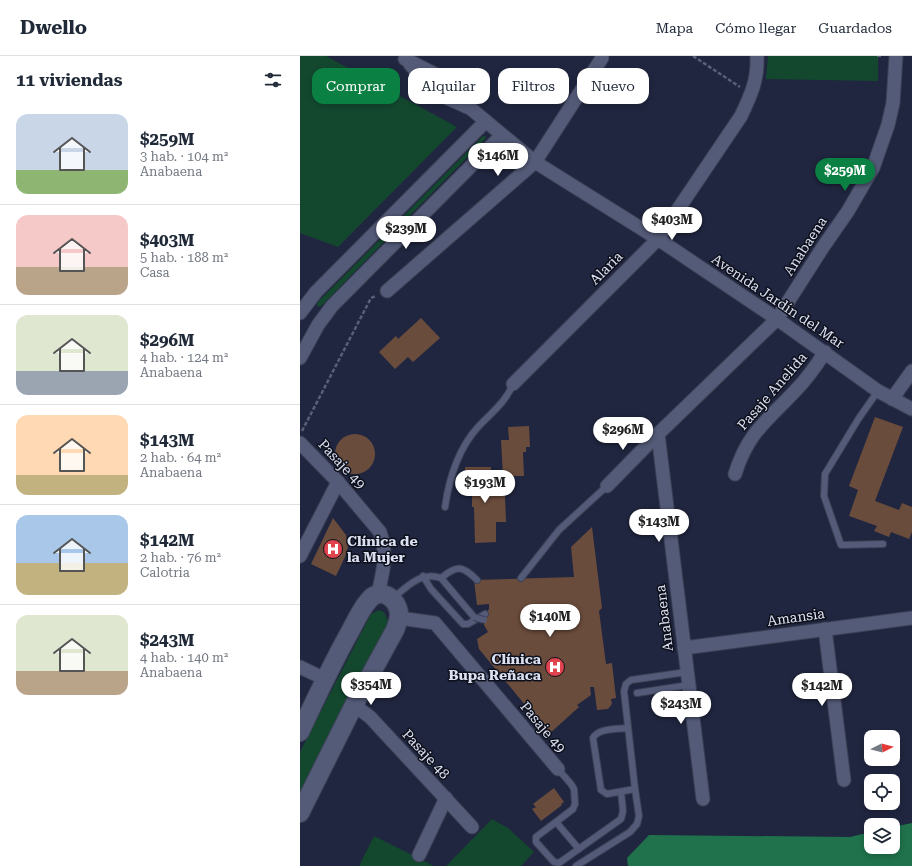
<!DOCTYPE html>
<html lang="es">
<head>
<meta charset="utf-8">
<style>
  body { margin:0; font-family:"Roboto Serif",serif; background:#f6f6f7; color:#1f2937; height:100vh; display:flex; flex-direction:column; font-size:15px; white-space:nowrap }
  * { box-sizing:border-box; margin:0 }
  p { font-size:13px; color:#747a83 }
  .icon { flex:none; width:22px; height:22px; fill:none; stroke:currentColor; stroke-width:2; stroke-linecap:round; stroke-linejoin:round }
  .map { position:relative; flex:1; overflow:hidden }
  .panel { display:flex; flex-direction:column; background:#fff; width:300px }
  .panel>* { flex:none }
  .hud { position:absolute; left:12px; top:12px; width:380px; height:36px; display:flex; gap:8px }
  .needle { width:26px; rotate:84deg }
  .tools { position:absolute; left:564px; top:674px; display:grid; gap:8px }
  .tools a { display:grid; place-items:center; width:36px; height:36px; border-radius:8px; background:#fff; box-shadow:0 2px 6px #0003; font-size:20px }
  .price { position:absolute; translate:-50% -34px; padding:0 9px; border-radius:14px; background:#fff; color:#222; font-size:13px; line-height:26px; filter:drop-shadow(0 1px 2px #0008) }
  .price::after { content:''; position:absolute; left:50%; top:24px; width:12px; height:9px; margin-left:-6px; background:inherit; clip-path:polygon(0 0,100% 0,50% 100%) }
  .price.current { background:#0b8043; color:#fff }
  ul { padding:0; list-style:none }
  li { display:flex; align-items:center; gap:12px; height:100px; padding:0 16px }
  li+li { border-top:1px solid #e0e1e3 }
  li span { display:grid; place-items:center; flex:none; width:112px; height:80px; border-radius:12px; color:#555 }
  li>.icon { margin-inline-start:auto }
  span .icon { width:48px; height:48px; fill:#fffc; stroke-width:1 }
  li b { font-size:17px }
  h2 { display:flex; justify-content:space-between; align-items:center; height:48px; padding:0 16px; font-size:17px }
  .pill { padding:0 14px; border-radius:12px; background:#fff; box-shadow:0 2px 6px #0003; font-size:14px; line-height:36px }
  .pill.current { background:#0b8043; color:#fff }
  header { display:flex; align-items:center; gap:24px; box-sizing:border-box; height:56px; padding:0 20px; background:#fff; border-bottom:1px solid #e0e1e3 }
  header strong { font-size:19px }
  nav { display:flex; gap:22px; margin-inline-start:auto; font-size:14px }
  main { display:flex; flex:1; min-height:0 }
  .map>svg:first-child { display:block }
  .green { fill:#13482f }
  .forest { fill:#1f724c }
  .building { fill:#6a4c3c }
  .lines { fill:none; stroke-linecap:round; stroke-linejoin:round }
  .lane-casing { stroke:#3c4156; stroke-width:8 }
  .street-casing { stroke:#3c4156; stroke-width:15 }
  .secondary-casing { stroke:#3c4156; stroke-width:20 }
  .path { stroke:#595f76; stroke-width:2.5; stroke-dasharray:4 2; stroke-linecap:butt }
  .lane { stroke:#545b78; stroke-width:6 }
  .street { stroke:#545b78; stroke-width:13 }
  .secondary { stroke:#545b78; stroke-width:18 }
  .lane-bridge-casing { stroke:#3c4156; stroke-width:8; stroke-linecap:butt }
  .lane-bridge { stroke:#545b78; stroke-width:6 }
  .labels { text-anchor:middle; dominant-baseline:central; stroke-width:3; stroke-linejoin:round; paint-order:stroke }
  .street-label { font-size:14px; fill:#dce1f2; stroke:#0d101b }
  .poi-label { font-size:14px; font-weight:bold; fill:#dce1f2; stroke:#0d101b; text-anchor:start }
</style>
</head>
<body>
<header>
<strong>Dwello</strong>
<nav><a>Mapa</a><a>Cómo llegar</a><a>Guardados</a></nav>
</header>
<main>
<section class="panel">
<h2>11 viviendas<svg class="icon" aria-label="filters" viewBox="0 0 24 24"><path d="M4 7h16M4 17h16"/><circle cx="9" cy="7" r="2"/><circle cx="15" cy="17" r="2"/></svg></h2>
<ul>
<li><span style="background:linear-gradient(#c9d6e8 70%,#8fb573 0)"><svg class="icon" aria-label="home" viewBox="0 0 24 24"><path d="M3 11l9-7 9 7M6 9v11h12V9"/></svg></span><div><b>$259M</b><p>3 hab. · 104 m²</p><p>Anabaena</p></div></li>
<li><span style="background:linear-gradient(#f6c9c9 65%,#b9a48a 0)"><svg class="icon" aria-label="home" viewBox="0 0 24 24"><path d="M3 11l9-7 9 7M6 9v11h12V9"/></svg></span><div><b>$403M</b><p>5 hab. · 188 m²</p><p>Casa</p></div></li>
<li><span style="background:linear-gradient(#dfe7d0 70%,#9aa5b1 0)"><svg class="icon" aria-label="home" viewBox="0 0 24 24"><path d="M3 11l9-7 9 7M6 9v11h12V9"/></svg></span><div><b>$296M</b><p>4 hab. · 124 m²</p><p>Anabaena</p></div></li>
<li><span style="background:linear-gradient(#ffd9b3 75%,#c2b280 0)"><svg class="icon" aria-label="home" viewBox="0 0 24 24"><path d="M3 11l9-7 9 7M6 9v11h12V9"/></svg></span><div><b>$143M</b><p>2 hab. · 64 m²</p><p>Anabaena</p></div></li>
<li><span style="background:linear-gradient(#a9c7e8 60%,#c2b280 0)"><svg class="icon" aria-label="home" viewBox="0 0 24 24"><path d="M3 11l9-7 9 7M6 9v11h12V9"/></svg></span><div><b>$142M</b><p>2 hab. · 76 m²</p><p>Calotria</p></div></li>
<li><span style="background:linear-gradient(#dfe7d0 70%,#b9a48a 0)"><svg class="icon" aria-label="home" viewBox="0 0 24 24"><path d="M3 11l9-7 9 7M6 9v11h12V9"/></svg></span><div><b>$243M</b><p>4 hab. · 140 m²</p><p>Anabaena</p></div></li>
</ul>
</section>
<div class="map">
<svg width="612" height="810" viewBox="0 0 612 810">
  <rect width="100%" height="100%" fill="#20263f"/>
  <g class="green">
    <path d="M0,0H26L157,71L38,191L0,177Z"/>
    <path d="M468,0H578V25L466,23Z"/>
    <path d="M183,80H186L185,83L21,250L18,251L17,248L18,246Z"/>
    <path d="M79,554L84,556L89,567L0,740V696L71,558Z"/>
    <path d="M192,763L208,772L234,796L221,810H146Z"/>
    <path d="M74,780L134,810H59Z"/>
  </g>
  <path class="forest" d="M612,767V810H328L327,802L349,779L550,781L571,776V791H593V771Z"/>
  <g class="building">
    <path d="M121,262L140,282L113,306L108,301L95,313L79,296L96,280L98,283Z"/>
    <path d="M575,361L603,371L575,445L599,454L602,447L612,451V476L609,483L591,476L589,481L574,475L577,470L549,460L558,434L549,430Z"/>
    <path d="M229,370L230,391H226V396H223L224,420H203L201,384H209L208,371Z"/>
    <circle cx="55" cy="398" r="20"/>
    <path d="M165,411H191V440H205L206,466H196V486L175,487L174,451H172V436H166Z"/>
    <path d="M33,462L46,479L48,491L45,501L36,520L11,508Z"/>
    <path d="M292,471L302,552L299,555L306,608L312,607L316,642L311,643L312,648L308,653L297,654L294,631H290L291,639L277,649L279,651L249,678L179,593L177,583L188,576L184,569V564L185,558L189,553V548L177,549L174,524L274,521L271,491Z"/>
    <path d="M254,732L264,746L261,748L262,749L241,765L232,753L236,751L233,748Z"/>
  </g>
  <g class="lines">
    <defs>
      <g id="lane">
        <path d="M578,335L559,362L525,418L524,440L541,489L583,488"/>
        <path d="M145,451C149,423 158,393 178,371C190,358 206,346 213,328"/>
        <path d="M123,520L131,533L163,568H168L185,558"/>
        <path d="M141,522C157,509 162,509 177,524"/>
        <path d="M221,522L259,474L307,430"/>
        <path d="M93,542C108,530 121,515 141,522L174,561"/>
        <path d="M337,637L389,629"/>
        <path d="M328,672C318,673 298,672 293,682L301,734L307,738L335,733"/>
        <path d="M258,713L271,728L274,733L275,748L273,753L256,766L279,793"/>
        <path d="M256,766L236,781V786L254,806L259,807L321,763L323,755L321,736"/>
        <path d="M276,810L330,776L337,768L339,760L335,733L324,635L326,628L331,624L387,616"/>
      </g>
      <g id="street">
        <path d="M105,3L145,23L170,52L235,106L358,183L477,263L578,335L612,353"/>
        <path d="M110,8L134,36L167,51"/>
        <path d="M87,235L235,106L302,2"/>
        <path d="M0,257L16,236L186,65"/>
        <path d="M0,302L18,269L32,250L202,79"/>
        <path d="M213,328L358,183L441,60C451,39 458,24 457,0"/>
        <path d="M592,343L612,315"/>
        <path d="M358,378L403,743"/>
        <path d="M0,387L38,426L80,476C88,500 83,515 78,538"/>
        <path d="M435,418C448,376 467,365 495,335C507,323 516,310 525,296"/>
        <path d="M307,430L358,378L477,263L523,191L548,155L573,112L588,69L593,47L596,0"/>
        <path d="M0,500L38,426"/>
        <path d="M99,562L135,567L258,713"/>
        <path d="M525,573L544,724"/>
        <path d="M384,592L612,562"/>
        <path d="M0,611L25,623"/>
        <path d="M54,649L70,661L172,771"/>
        <path d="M119,799L146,742"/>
      </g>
      <path id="secondary" d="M0,676C15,644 30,612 47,581C54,569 60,554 69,544C80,530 97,542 99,557C99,563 97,569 95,574L54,649L0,757"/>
    </defs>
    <use href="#lane" class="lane-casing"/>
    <use href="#street" class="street-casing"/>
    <use href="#secondary" class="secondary-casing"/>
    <g class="path">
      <path d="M393,0L440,31"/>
      <path d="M577,0H583"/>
      <path d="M2,375L71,242L76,240"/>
    </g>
    <use href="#lane" class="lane"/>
    <use href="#street" class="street"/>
    <use href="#secondary" class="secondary"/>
    <defs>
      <path id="lane-bridge" d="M174,561L184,564"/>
    </defs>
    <use href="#lane-bridge" class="lane-bridge-casing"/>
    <use href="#lane-bridge" class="lane-bridge"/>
  </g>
  <defs>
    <symbol id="hospital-disc" viewBox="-11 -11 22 22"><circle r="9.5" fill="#e0444e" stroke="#0d101b"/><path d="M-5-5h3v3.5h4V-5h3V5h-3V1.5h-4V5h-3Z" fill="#fff"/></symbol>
  </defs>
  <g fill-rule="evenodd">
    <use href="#hospital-disc" x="22" y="482" width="22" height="22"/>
    <use href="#hospital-disc" x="244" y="600" width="22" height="22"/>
  </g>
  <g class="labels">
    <g class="street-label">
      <text transform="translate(505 190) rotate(-57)">Anabaena</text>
      <text transform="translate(306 212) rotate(-45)">Alaria</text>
      <text transform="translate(478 245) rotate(34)">Avenida Jardín del Mar</text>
      <text transform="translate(472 335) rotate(-49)">Pasaje Anelida</text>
      <text transform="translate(42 408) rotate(47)">Pasaje 49</text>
      <text transform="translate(496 561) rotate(-8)">Amansia</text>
      <text transform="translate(364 562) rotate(-97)">Anabaena</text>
      <text transform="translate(243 671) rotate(50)">Pasaje 49</text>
      <text transform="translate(126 698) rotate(47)">Pasaje 48</text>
    </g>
    <g class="poi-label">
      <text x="47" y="485">Clínica de<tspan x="47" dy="16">la Mujer</tspan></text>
      <text x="241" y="603" text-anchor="end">Clínica<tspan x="241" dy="16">Bupa Reñaca</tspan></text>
    </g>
  </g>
</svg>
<div class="tools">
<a><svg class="needle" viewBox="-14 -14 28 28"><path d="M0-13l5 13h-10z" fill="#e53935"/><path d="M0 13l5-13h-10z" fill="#747a83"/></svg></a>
<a><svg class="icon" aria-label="locate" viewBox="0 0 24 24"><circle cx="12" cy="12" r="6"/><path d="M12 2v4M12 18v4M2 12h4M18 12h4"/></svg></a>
<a><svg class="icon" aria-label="layers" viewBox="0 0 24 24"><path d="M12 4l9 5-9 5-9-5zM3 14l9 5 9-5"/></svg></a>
</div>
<b class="price" style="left:198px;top:121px">$146M</b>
<b class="price current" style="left:545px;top:136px">$259M</b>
<b class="price" style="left:372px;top:185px">$403M</b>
<b class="price" style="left:106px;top:194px">$239M</b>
<b class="price" style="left:323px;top:395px">$296M</b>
<b class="price" style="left:185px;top:448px">$193M</b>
<b class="price" style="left:359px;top:487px">$143M</b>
<b class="price" style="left:250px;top:582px">$140M</b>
<b class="price" style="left:71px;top:650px">$354M</b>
<b class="price" style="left:522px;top:651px">$142M</b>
<b class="price" style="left:381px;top:669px">$243M</b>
<div class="hud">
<a class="pill current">Comprar</a>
<a class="pill">Alquilar</a>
<a class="pill">Filtros</a>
<a class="pill">Nuevo</a>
</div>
</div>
</main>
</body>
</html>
